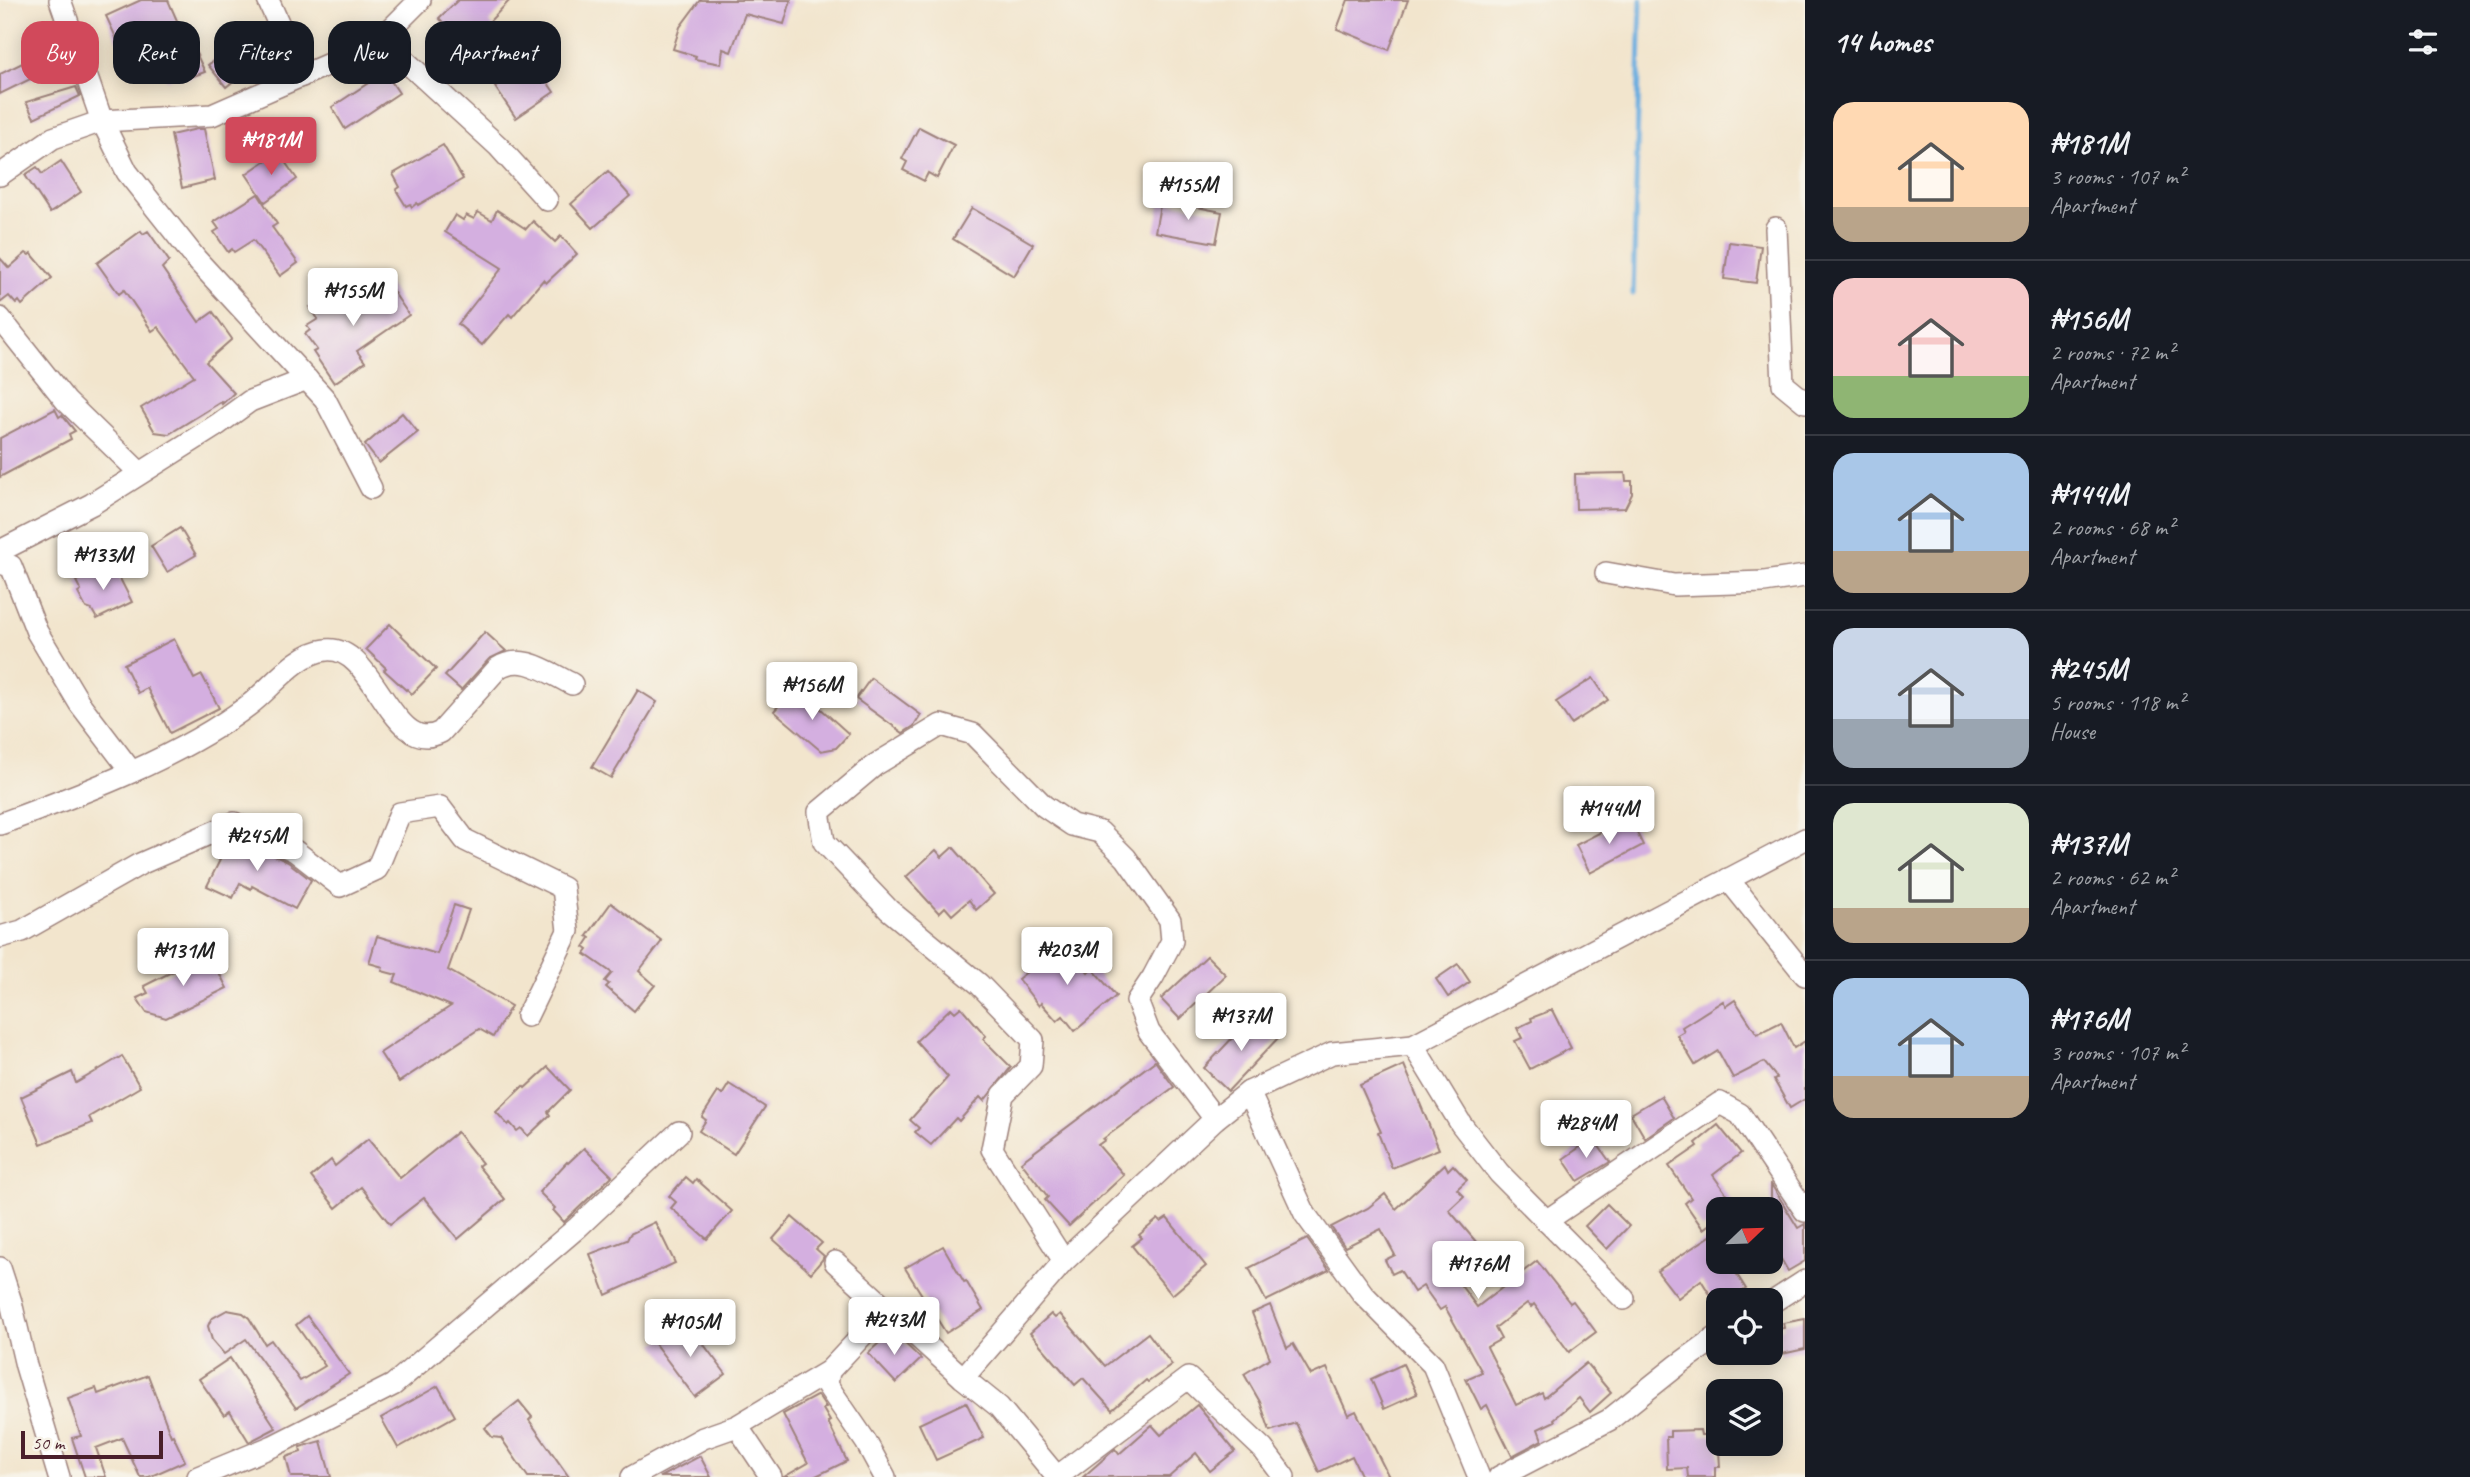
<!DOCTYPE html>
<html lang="en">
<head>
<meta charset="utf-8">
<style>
  body { margin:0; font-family:Caveat,sans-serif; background:#242831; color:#f1f3f6; height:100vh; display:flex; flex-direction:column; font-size:26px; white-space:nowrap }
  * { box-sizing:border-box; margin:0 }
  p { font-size:23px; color:#9ea1a6 }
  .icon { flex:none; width:38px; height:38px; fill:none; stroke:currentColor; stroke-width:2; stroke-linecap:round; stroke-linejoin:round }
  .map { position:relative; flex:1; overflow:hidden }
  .sheet { display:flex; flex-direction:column; background:#171b24; width:665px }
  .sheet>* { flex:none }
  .hud { position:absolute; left:21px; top:21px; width:665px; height:63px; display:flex; gap:14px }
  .needle { width:46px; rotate:67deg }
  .controls { position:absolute; left:1706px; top:1197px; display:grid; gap:14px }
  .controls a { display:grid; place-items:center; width:77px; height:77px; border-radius:14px; background:#171b24; box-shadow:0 4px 18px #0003; font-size:35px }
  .scale { position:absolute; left:21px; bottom:18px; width:142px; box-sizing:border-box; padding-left:7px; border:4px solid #4a1f2b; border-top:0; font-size:19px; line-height:24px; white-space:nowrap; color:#4a1f2b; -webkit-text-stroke:5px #f7f3e8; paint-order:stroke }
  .price { position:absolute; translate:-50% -60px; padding:0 16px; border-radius:7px; background:#fff; color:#222; font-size:23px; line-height:46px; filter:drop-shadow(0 2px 4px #0008) }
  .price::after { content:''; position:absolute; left:50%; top:42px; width:21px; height:16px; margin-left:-10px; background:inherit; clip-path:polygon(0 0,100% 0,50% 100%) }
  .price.selected { background:#d1495b; color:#fff }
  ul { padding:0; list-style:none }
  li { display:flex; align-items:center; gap:21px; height:175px; padding:0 28px }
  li+li { border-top:2px solid #363941 }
  li span { display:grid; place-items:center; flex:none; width:196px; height:140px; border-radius:21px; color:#555 }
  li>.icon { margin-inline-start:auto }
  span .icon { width:84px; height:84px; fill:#fffc; stroke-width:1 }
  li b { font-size:30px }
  h2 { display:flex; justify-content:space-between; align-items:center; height:84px; padding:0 28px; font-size:30px }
  .tag { padding:0 24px; border-radius:21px; background:#171b24; box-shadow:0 4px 18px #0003; font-size:24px; line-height:63px }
  .tag.selected { background:#d1495b; color:#fff }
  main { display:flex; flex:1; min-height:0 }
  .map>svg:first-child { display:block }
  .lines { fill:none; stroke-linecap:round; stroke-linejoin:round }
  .stream { stroke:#6aaddf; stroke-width:5 }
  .building { fill:#d4afe0 }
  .street-casing { stroke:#9e827c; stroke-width:24 }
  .street { stroke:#fff; stroke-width:21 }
</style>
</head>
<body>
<main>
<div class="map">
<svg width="1805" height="1477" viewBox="0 0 1805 1477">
  <rect width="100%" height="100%" fill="#f7f3e8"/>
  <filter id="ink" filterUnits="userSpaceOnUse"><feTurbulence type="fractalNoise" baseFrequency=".0143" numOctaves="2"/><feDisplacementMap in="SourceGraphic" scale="14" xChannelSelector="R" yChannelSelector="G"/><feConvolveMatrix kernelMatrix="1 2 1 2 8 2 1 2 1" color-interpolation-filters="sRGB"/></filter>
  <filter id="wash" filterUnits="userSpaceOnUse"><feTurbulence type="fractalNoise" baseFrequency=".00686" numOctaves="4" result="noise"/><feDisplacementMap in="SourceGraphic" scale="28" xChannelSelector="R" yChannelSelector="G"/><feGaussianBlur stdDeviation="1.57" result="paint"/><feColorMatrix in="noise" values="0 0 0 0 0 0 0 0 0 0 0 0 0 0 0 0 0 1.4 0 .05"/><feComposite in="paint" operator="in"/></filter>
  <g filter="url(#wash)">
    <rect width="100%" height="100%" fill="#f2e5cd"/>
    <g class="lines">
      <path class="stream" d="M1633,294L1641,0"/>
    </g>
    <g id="blocks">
      <g class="building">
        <path d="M141,0H168L182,32L185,30L205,72L188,78L185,71L167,80L145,35L120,46L106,16Z"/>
        <path d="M458,0H510L489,22L527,64L532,60L554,92L516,118L495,87L500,83L439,18Z"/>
        <path d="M700,0H791L784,24L745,14L731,52L723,49L721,64L695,59L696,56L673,49L680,27Z"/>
        <path d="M1348,0H1408L1389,50L1337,29Z"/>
        <path d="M61,44L67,61L0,94V74Z"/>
        <path d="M227,50L245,72L226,87L208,65Z"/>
        <path d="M385,72L399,93L345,129L332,107Z"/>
        <path d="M76,87L80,96L34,118L26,102Z"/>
        <path d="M919,127L954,145L937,178L928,173L924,181L903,170L907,162L902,159Z"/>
        <path d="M197,129H204L215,180L182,188L171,135Z"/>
        <path d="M443,145L463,179L418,205L417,203L412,207L410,204L406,206L396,190L400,187L393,174Z"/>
        <path d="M278,152L297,179L265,202L246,174Z"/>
        <path d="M61,161L81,192L50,213L25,175L37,167L42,174Z"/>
        <path d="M608,171L630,196L593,228L571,204Z"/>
        <path d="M258,194L277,224L272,227L298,263L280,276L253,240L234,252L232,249L228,252L214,232L219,229L214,222Z"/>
        <path d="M1161,200L1222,212L1216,243L1155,232Z"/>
        <path d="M972,208L1033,244L1014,276L953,239Z"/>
        <path d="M497,210L526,229L533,221L555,242L561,236L577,254L546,283L543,280L512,317L509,314L482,345L458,324L502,268L445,232L455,215L463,220L466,215L474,219L478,212L492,220Z"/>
        <path d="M141,231L143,234L148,231L169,261L162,268L199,322L213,312L232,339L206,362L234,393L222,404L221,402L169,434L155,432L141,408L194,376L158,327L152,331L124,290L119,294L97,263Z"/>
        <path d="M1729,242L1761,246L1756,283L1724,279Z"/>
        <path d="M26,253L29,255L31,253L52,278L22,305L19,301L16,304L9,296L0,303V258L9,268Z"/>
        <path d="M384,278L409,315L357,351L365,362L334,383L313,352L317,350L305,334L310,330L307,326L318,319L310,307L322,298L333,314Z"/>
        <path d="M55,409L59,417L62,415L75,431L69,434L71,439L0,477V438Z"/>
        <path d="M402,413L418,432L379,463L365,445Z"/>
        <path d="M1625,473L1626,481H1632V494L1625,508L1576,509L1575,474Z"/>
        <path d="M180,528L196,555L167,572L151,546Z"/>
        <path d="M112,563L132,602L97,619L92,610L86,608L78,593L81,591L76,581Z"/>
        <path d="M390,624L436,669L412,694L407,689L406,690L384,670L386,668L366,649Z"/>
        <path d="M485,632L506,651L489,659L461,690L445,676Z"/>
        <path d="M174,639L194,679L202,675L219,708L170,733L147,688L138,693L124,664Z"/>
        <path d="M871,678L921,715L914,726L903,733L856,699Z"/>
        <path d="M1593,678L1608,700L1571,724L1556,702Z"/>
        <path d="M638,690L657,702L611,778L592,767Z"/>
        <path d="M800,690L849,734L836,748L821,751L774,711L787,696L792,700Z"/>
        <path d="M1624,820L1629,829L1634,827L1643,845L1590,873L1576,845Z"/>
        <path d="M234,837L288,862L311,880L295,909L252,886L251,889L240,883L233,898L207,886L220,860L216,858L223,843L230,846Z"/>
        <path d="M953,847L994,894L976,910L969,900L952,915L945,907L939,913L906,877L936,850L942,857Z"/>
        <path d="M611,903L662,941L639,971L655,985L634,1011L606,987L609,984L605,981L612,973L585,954L588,950L584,947L590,938L587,936Z"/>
        <path d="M454,905L469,910L448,970L511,1006L493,1037L479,1029L399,1082L380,1053L451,1006L394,982L397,975L382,971L383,967L369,963L377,936L437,954Z"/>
        <path d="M1064,942L1088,972L1092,968L1116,996L1075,1031L1063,1016L1057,1021L1041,1003L1039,1006L1018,979Z"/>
        <path d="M209,953L227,988L166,1018L146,1012L137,998L148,993L144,986Z"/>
        <path d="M1207,956L1226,975L1180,1019L1161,999Z"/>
        <path d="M1458,964L1470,982L1448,997L1436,979Z"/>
        <path d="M1735,1000L1757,1034L1781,1022L1794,1048L1805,1041V1099L1790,1108L1774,1080L1777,1078L1764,1062L1733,1078L1718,1051L1695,1065L1677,1035L1684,1031L1682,1027L1723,1001L1726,1006Z"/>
        <path d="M961,1007L986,1036L983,1039L1011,1067L984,1101L980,1097L959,1121L956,1118L931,1145L915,1132L919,1128L910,1120L948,1077L916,1041L951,1008L955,1012Z"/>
        <path d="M1552,1010L1571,1048L1530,1069L1515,1041L1522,1038L1517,1028L1532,1021L1531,1018Z"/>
        <path d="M1254,1015L1278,1038L1228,1091L1204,1068Z"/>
        <path d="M122,1056L140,1087L89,1117L92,1123L41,1144L21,1097L72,1072L76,1083Z"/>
        <path d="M1155,1061L1174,1087L1103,1139L1105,1140L1098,1145L1124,1175L1069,1226L1045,1200L1048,1197L1021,1162Z"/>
        <path d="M1404,1065L1439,1149L1392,1168L1378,1133L1381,1132L1360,1085Z"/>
        <path d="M548,1067L570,1090L548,1112L550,1115L528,1136L521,1128L517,1131L510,1123L508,1125L496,1112L523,1086L525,1088Z"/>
        <path d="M729,1084L765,1107L734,1154L699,1131L706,1120L702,1117L718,1092L722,1095Z"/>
        <path d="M1661,1096L1674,1118L1645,1138L1631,1114Z"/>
        <path d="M1718,1125L1741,1153L1713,1175L1737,1209H1718V1218L1703,1229L1685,1203L1691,1198L1669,1166L1698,1146L1696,1143Z"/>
        <path d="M457,1132L482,1163L478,1166L505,1199L458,1239L424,1198L390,1224L361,1187L336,1208L311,1177L331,1160L335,1166L368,1139L400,1178Z"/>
        <path d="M1593,1138L1610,1162L1578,1181L1563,1159Z"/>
        <path d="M584,1148L612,1176L564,1222L553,1210L555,1208L539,1192L567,1162L568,1163Z"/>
        <path d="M1445,1164L1448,1170L1453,1165L1467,1180L1457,1189L1464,1196L1449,1210L1483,1250L1453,1275L1477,1307L1537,1261L1570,1303L1573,1301L1596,1332L1569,1352L1534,1304L1531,1307L1527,1303L1495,1328L1501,1339L1487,1347L1516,1405L1542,1393L1544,1398L1586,1363L1611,1393L1590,1412L1579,1398L1554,1419L1555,1421L1538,1429L1542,1440L1512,1456L1487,1405L1481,1409L1466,1379L1482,1372L1445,1307L1440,1310L1423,1286L1414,1292L1400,1270L1392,1274L1385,1260L1395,1255L1381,1229L1345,1247L1331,1227L1368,1208L1385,1194L1396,1209Z"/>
        <path d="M686,1177L693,1183L696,1179L732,1211L707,1239L671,1208L676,1202L669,1196Z"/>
        <path d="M1771,1184L1798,1228L1805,1224V1261L1788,1271L1771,1242Z"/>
        <path d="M1607,1204L1629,1226L1607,1249L1585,1226Z"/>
        <path d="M792,1217L822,1243L816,1249L824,1256L822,1260L811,1273L773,1239Z"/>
        <path d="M1167,1218L1206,1266L1172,1295L1132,1246L1142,1238L1139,1235L1158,1219L1161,1222Z"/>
        <path d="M655,1222L675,1263L606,1295L590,1254L627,1240L630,1234Z"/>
        <path d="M1712,1235L1718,1246V1262H1729L1746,1289L1728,1300H1718V1307L1701,1280L1678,1298L1657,1271Z"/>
        <path d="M1307,1239L1329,1270L1266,1301L1249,1268Z"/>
        <path d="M943,1246L964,1282L966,1281L983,1310L946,1333L905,1268Z"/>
        <path d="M1270,1305L1287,1348L1293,1344L1311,1375L1327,1368L1348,1415L1356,1411L1389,1477H1362L1352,1456L1319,1472L1296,1423L1270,1431L1260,1402L1244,1374L1270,1358L1252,1313Z"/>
        <path d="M227,1310L243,1313L249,1318L265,1344L271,1340L300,1381L325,1366L296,1325L307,1316L349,1374L296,1408L246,1339L224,1354L212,1340L208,1326L211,1319Z"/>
        <path d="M1051,1314L1055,1318L1060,1314L1105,1366L1148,1333L1172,1365L1148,1382L1146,1380L1112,1410L1083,1378L1075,1385L1030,1333Z"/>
        <path d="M1805,1319V1349L1782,1354L1778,1329L1784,1328L1783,1323Z"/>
        <path d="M686,1321L726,1374L695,1397L655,1344Z"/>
        <path d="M892,1331L921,1359L896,1383L868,1353Z"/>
        <path d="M230,1358L276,1428L249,1442L230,1411L224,1415L199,1379Z"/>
        <path d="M1403,1364L1417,1394L1384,1409L1371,1379Z"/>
        <path d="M148,1375L171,1436L173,1435L185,1461L149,1477H140L122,1438L96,1448L106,1477H85L72,1438L81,1436L68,1398L96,1388L98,1394Z"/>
        <path d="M438,1386L455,1416L398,1448L381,1418Z"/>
        <path d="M818,1395L826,1407L823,1409L830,1421L828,1422L847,1461L814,1477H784L808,1463L783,1414Z"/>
        <path d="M519,1401L532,1417L529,1420L569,1477H528L501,1438L492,1437L485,1428Z"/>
        <path d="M966,1402L984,1438L936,1460L919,1424Z"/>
        <path d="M1197,1405L1235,1451L1210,1471L1196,1453L1169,1477H1083L1115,1449L1119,1454L1152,1425L1161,1435Z"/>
        <path d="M1700,1430L1701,1435H1718L1720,1467H1715V1477H1688L1687,1468L1667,1469L1666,1437H1670V1431Z"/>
        <path d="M321,1441L331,1477H291L286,1457L301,1452L300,1447Z"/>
        <path d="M700,1456L711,1477H660Z"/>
      </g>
    </g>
  </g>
  <g filter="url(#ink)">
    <use href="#blocks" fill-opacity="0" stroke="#9e827c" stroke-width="2"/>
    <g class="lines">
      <defs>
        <g id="street">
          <path d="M60,0L102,121L127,172L196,259L325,399L371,488"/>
          <path d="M268,0L302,76"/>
          <path d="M377,43L402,58L498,146L547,200"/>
          <path d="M0,175L53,138L102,121L212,115L377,43L420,0"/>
          <path d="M1776,228L1783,384L1805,402"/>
          <path d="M0,318L66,401L140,473"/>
          <path d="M0,551L92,504L217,425L250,401L307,379"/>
          <path d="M0,563L11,566L37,632L80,704L131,771"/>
          <path d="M1606,573L1674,585L1764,582L1805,576"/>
          <path d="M0,824C81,794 180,758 249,705C272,688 296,653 326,650C375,644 391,758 441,732L498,668C522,652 549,673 572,684"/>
          <path d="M1728,879L1805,975"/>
          <path d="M0,937L22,931L140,864L234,823L295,851L340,886L377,869L400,813L440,807L465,840L563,888L568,931L527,1016"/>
          <path d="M1413,1045L1461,1124L1499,1173L1624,1299"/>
          <path d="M1249,1092L1305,1214L1363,1294L1433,1365L1479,1477"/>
          <path d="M1546,1221L1720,1103L1740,1114L1805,1211"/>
          <path d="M1064,1261L992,1149L1003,1095L1031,1066L1033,1040L979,984L889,910L824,842L819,812L875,765L941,725L973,734L1044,806L1072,825L1100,832L1126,858L1170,920L1172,941L1153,977L1137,1001L1149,1032L1215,1119"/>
          <path d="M835,1262L963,1378L999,1407L1057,1477L1188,1378L1263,1449L1284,1477"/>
          <path d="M0,1268L11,1302L26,1366L59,1477"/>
          <path d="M1771,1303L1805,1281"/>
          <path d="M829,1371L827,1385L866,1442L885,1477"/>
          <path d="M963,1378L1064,1261L1215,1119L1249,1092L1332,1053L1413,1045L1805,839"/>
          <path d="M737,1426L771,1477"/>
          <path d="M198,1477L273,1446L393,1385L578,1227L679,1132"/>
          <path d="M632,1477L703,1438L737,1426L829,1371L887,1309"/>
          <path d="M1499,1477L1609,1420L1678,1365L1718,1336"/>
        </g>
      </defs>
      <use href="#street" class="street-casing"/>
      <use href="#street" class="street"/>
    </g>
  </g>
</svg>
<div class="controls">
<a><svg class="needle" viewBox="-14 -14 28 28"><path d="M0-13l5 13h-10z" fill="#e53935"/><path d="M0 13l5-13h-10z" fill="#9ea1a6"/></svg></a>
<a><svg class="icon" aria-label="locate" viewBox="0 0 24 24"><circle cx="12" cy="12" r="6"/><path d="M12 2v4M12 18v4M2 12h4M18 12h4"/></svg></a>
<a><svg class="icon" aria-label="layers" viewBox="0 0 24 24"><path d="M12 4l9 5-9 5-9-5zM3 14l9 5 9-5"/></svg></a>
</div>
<div class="scale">50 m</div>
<b class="price selected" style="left:271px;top:177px">₦181M</b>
<b class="price" style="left:1188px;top:222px">₦155M</b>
<b class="price" style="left:353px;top:328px">₦155M</b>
<b class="price" style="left:103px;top:592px">₦133M</b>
<b class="price" style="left:812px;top:722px">₦156M</b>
<b class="price" style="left:1609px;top:846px">₦144M</b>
<b class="price" style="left:257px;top:873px">₦245M</b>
<b class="price" style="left:1067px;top:987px">₦203M</b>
<b class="price" style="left:183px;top:988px">₦131M</b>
<b class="price" style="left:1241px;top:1053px">₦137M</b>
<b class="price" style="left:1586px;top:1160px">₦284M</b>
<b class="price" style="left:1478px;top:1301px">₦176M</b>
<b class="price" style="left:894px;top:1357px">₦243M</b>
<b class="price" style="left:690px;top:1359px">₦105M</b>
<div class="hud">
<a class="tag selected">Buy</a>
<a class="tag">Rent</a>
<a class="tag">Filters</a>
<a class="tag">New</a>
<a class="tag">Apartment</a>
</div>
</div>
<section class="sheet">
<h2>14 homes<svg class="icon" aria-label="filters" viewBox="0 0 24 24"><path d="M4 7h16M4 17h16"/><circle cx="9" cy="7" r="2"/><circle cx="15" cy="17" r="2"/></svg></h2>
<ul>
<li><span style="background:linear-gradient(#ffd9b3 75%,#b9a48a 0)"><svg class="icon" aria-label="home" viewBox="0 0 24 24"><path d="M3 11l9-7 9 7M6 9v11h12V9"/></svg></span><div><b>₦181M</b><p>3 rooms · 107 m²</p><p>Apartment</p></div></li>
<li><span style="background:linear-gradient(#f6c9c9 70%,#8fb573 0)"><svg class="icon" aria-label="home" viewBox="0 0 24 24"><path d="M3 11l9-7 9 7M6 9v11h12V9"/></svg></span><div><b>₦156M</b><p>2 rooms · 72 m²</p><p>Apartment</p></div></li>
<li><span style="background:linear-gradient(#a9c7e8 70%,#b9a48a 0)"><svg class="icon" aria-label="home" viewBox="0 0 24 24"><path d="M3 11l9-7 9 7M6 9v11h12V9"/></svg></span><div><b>₦144M</b><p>2 rooms · 68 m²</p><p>Apartment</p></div></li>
<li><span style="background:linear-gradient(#c9d6e8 65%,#9aa5b1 0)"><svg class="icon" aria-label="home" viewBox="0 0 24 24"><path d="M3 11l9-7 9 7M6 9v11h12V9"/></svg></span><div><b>₦245M</b><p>5 rooms · 118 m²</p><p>House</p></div></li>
<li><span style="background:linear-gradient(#dfe7d0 75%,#b9a48a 0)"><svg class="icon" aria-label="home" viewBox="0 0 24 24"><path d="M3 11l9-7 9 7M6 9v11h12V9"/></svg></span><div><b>₦137M</b><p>2 rooms · 62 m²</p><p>Apartment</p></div></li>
<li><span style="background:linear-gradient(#a9c7e8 70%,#b9a48a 0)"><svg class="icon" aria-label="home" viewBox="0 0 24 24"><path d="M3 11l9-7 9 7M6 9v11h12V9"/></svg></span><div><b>₦176M</b><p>3 rooms · 107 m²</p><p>Apartment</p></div></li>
</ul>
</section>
</main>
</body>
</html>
